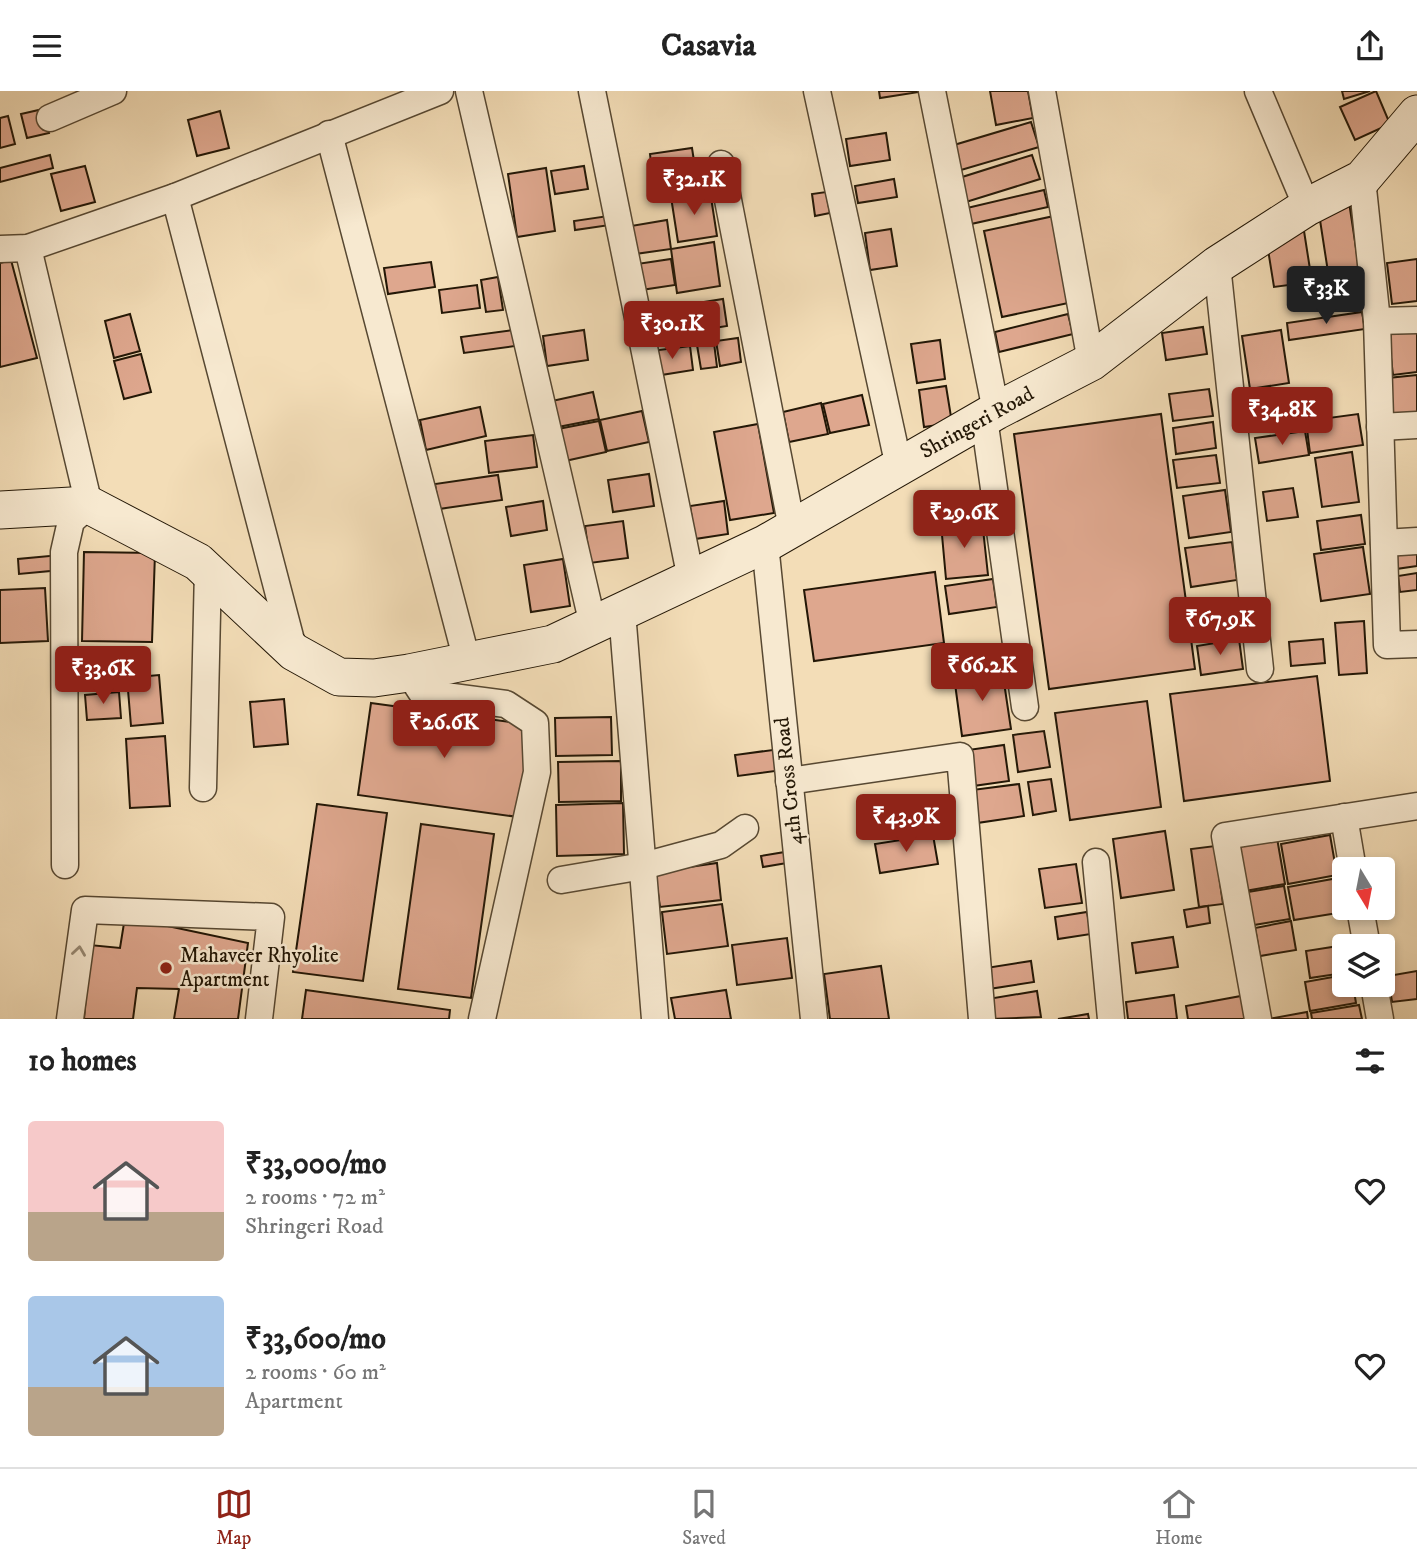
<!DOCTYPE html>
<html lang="en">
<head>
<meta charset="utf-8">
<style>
  body { margin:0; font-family:"IM FELL DW Pica",serif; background:#f6f6f6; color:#222; height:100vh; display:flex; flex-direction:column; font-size:26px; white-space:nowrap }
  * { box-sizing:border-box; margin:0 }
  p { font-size:23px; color:#767676 }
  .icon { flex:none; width:38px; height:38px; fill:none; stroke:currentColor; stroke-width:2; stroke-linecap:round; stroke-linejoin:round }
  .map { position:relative; height:928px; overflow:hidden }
  .details { display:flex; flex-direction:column; background:#fff; flex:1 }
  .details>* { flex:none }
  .needle { width:46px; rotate:170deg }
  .tools { position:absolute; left:1332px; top:766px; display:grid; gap:14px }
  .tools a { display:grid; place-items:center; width:63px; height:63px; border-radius:7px; background:#fff; box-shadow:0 4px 10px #0003; font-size:35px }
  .price { position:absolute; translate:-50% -60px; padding:0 16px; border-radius:7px; background:#8f2418; color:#fff; font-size:23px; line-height:46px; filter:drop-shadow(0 2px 4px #0008) }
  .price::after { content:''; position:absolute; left:50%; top:42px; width:21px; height:16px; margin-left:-10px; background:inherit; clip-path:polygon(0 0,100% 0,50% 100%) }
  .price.on { background:#222; color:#fff }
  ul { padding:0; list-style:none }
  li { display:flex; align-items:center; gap:21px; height:175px; padding:0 28px }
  li span { display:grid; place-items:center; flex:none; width:196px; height:140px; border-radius:7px; color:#555 }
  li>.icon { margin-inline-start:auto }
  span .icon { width:84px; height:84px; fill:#fffc; stroke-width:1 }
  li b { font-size:30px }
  h2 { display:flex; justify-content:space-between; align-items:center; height:84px; padding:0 28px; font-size:30px }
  header { display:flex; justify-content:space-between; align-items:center; height:91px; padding:0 28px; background:#fff; font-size:32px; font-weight:800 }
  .tab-bar { display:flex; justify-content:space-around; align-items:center; height:98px; border-top:2px solid #e0e0e0; background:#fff; font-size:19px; color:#767676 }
  .tab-bar a { display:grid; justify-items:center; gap:4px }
  .tab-bar .on { color:#8f2418 }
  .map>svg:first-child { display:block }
  .building { fill:#dea78e; stroke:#231706; stroke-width:2 }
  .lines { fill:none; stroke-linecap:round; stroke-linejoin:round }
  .street-casing { stroke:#574832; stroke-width:29 }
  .secondary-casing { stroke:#231706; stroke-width:39 }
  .street { stroke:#f7e9d0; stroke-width:26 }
  .secondary { stroke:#f7e9d0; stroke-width:37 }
  .oneway { stroke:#988a75 }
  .poi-dot { fill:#8f2418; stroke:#f7e9d0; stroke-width:2.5 }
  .labels { text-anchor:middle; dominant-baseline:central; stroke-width:5; stroke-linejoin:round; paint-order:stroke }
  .street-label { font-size:21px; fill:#231706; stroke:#f7e9d0 }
  .poi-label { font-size:21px; fill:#231706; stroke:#f7e9d0; text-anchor:start }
</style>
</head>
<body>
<header><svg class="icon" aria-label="menu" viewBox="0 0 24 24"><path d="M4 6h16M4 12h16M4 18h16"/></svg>Casavia<svg class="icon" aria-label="share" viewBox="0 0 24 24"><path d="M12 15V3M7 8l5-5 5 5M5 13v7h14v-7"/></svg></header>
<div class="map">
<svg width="1417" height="928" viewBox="0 0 1417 928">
  <rect width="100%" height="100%" fill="#f3ddb7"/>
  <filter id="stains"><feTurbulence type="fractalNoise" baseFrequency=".00286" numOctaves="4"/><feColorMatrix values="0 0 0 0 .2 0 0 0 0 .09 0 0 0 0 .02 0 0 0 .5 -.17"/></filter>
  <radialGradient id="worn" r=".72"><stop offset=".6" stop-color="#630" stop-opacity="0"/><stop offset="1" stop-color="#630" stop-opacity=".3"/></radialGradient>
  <g class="building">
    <path d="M879,0H919V1L880,7Z"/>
    <path d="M990,0H1028L1033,27L996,34Z"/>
    <path d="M1342,0H1370L1344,8Z"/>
    <path d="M1376,0L1390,33L1355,49L1340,16Z"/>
    <path d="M43,18L49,42L27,47L21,23Z"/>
    <path d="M220,20L229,57L197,65L188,29Z"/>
    <path d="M8,25L15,53L0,57V27Z"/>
    <path d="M1031,31L1039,56L961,79L954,54Z"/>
    <path d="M886,42L890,69L850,75L846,48Z"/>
    <path d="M692,57L697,90L654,97L650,63Z"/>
    <path d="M50,64L53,77L0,91V77Z"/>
    <path d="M1032,64L1040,88L966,111L959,87Z"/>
    <path d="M85,75L95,111L61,120L51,83Z"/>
    <path d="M584,75L588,98L555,103L551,80Z"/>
    <path d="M546,77L555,140L517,146L508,83Z"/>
    <path d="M894,88L897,106L858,112L855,95Z"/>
    <path d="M1044,99L1048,116L971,133L967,117Z"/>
    <path d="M710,100L717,145L678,151L671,106Z"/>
    <path d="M826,101L830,122L815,125L812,103Z"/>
    <path d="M1349,111L1361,190L1330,194L1318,116Z"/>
    <path d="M608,125L610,134L575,139L574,130Z"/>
    <path d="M1054,125L1073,211L1002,226L984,140Z"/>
    <path d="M667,129L671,158L635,163L631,135Z"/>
    <path d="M891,138L897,175L870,179L865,142Z"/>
    <path d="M1304,140L1312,191L1274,196L1266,146Z"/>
    <path d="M714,151L720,195L677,202L671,158Z"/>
    <path d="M671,168L675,194L641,199L637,173Z"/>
    <path d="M1417,168V210L1392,213L1387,172Z"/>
    <path d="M11,169L37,267L0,276V172Z"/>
    <path d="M431,171L435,196L388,203L384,177Z"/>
    <path d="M498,186L503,219L486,221L481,189Z"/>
    <path d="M477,194L480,217L442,222L439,199Z"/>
    <path d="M723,208L727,235L695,240L691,213Z"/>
    <path d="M675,221L678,243L656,246L653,224Z"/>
    <path d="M1362,221L1365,238L1289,249L1287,232Z"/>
    <path d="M130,223L140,260L114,267L105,230Z"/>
    <path d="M1068,223L1073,243L999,261L995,241Z"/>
    <path d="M1203,236L1207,263L1166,269L1162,242Z"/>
    <path d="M1417,238V281L1393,284L1388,241Z"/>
    <path d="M513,239L515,255L464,262L461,246Z"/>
    <path d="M584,239L588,269L547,275L543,245Z"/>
    <path d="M1281,239L1289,292L1250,298L1242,245Z"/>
    <path d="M738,247L741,271L720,275L716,250Z"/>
    <path d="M940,249L945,288L917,292L911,253Z"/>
    <path d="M714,252L717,276L701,278L697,254Z"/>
    <path d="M690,255L693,279L655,285L651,260Z"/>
    <path d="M141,263L151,301L124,308L114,270Z"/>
    <path d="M1417,284V321L1392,323L1388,287Z"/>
    <path d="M946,295L952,332L924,336L919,299Z"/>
    <path d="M1209,298L1213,325L1173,330L1169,303Z"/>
    <path d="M593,301L599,328L558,336L552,310Z"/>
    <path d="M862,304L869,334L830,342L823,313Z"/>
    <path d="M821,312L828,343L789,351L783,321Z"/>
    <path d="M480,316L486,345L426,359L420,329Z"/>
    <path d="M1300,317L1302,332L1264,337L1262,323Z"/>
    <path d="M642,320L649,351L607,360L600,329Z"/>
    <path d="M1161,323L1195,578L1049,598L1014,343Z"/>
    <path d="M1358,323L1363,354L1310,362L1306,330Z"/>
    <path d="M599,330L606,361L565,370L558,338Z"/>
    <path d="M1213,331L1216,357L1176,363L1173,337Z"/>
    <path d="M758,333L774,422L730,429L714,341Z"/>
    <path d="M1305,340L1309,364L1259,372L1255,347Z"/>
    <path d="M533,344L537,376L489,382L485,350Z"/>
    <path d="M1352,361L1359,411L1322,416L1315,367Z"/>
    <path d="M1216,364L1220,392L1177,397L1173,369Z"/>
    <path d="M649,383L654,415L613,421L608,389Z"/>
    <path d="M498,384L502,409L439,418L435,393Z"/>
    <path d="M1293,397L1298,426L1267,430L1263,401Z"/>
    <path d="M1225,399L1231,441L1189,447L1183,405Z"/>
    <path d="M543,410L547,439L511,445L506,416Z"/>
    <path d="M724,410L728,443L695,448L690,415Z"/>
    <path d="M1361,424L1365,453L1321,459L1317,430Z"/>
    <path d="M982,429L988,484L946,488L941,433Z"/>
    <path d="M623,430L628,467L590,472L585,435Z"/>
    <path d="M1232,451L1237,489L1191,496L1185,457Z"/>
    <path d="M1363,456L1370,503L1321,510L1314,463Z"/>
    <path d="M1417,460V475L1396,478L1394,463Z"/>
    <path d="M84,461L155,462L152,551L82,550Z"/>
    <path d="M60,464L61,479L19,483L18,468Z"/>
    <path d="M563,468L570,515L531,521L524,474Z"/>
    <path d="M935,481L944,552L814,570L804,499Z"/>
    <path d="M1417,482V499L1400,501L1398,485Z"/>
    <path d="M993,488L997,516L949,523L945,495Z"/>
    <path d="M45,497L48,550L0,552V499Z"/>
    <path d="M1235,517L1239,543L1198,549L1194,523Z"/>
    <path d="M1364,530L1367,582L1339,584L1335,532Z"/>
    <path d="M1239,548L1243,578L1201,584L1197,555Z"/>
    <path d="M1323,548L1325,572L1291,575L1289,551Z"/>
    <path d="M1002,578L1011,638L962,645L954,585Z"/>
    <path d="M159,584L163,632L131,635L127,587Z"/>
    <path d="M1317,585L1330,690L1184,710L1170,603Z"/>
    <path d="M119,601L121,627L87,629L85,604Z"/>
    <path d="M284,608L288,653L254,656L250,611Z"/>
    <path d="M1147,610L1161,716L1070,729L1055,622Z"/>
    <path d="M371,612L531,634L518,726L358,704Z"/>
    <path d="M611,626L612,664L556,665L555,627Z"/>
    <path d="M1044,640L1050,676L1018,681L1013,644Z"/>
    <path d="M165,645L170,715L130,717L126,648Z"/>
    <path d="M1004,654L1009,690L973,695L968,659Z"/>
    <path d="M780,658L783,679L738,685L735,664Z"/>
    <path d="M621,670V710L559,711L558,671Z"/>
    <path d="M1051,688L1056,720L1033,724L1028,691Z"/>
    <path d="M1019,693L1024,725L977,732L972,699Z"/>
    <path d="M623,712L624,763L557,765L556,714Z"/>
    <path d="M317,713L387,722L363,890L293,881Z"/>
    <path d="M421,733L494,743L471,907L398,898Z"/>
    <path d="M1165,740L1174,799L1121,807L1113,748Z"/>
    <path d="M933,744L938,773L880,782L875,753Z"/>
    <path d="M1330,744L1337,784L1288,793L1281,753Z"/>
    <path d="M1277,747L1285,793L1245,800L1238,754Z"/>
    <path d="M1215,755L1223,813L1199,816L1191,758Z"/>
    <path d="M791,760L793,771L763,776L761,765Z"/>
    <path d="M717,772L721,809L660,816L655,781Z"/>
    <path d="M1076,773L1082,812L1045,817L1039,778Z"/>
    <path d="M1338,787L1344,821L1294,829L1288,796Z"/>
    <path d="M1284,795L1290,828L1248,835L1242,802Z"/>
    <path d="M722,813L728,855L667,863L662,821Z"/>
    <path d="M1208,815L1210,832L1187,836L1184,819Z"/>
    <path d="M1087,821L1091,843L1058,848L1055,826Z"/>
    <path d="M125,826L248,852L238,928H174L179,898L137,897L133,928H84L90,854L120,857Z"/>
    <path d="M1291,830L1296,859L1260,865L1255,837Z"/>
    <path d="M1173,846L1178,876L1136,882L1132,852Z"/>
    <path d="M787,847L792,887L737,894L732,854Z"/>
    <path d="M1345,854L1344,882L1310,887L1306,860Z"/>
    <path d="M1031,870L1034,891L989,898L986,877Z"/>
    <path d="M881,875L889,928H830L824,883Z"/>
    <path d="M1417,880V908L1392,911L1388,885Z"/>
    <path d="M1344,884V894H1353L1356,912L1310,920L1305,891Z"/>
    <path d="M306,899L450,919L449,928H302Z"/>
    <path d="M726,899L731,928H675L671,907Z"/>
    <path d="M1037,900L1041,926L991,928L988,908Z"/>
    <path d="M1174,904L1177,928H1128L1126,911Z"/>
    <path d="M1241,905L1245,928H1188L1186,915Z"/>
    <path d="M1359,914L1362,928H1312L1311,922Z"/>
    <path d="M1307,921L1308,928H1268Z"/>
    <path d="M1088,923L1089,928H1058Z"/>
  </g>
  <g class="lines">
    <defs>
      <g id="street">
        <path d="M469,0L593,534"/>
        <path d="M592,0L691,488"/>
        <path d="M817,0L899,376"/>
        <path d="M932,0L996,320"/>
        <path d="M1042,0L1091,271"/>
        <path d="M1258,0L1307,116"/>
        <path d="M50,27L113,0"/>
        <path d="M329,43L467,570"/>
        <path d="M721,73L792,437"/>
        <path d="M1362,88L1377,230L1387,554L1417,553"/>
        <path d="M175,106L294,561"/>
        <path d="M28,157L89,414L71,430L64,461L65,774"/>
        <path d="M0,158L28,157L175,106L440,0"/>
        <path d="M1217,174L1260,578"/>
        <path d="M1377,230L1417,229"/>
        <path d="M984,327L1025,616"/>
        <path d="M1380,336L1417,334"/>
        <path d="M1384,452L1417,450"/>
        <path d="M765,453L814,928"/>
        <path d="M622,521L655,928"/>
        <path d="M409,582L422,602L506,613L535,632L537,681L482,928"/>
        <path d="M789,690L960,665L982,928"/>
        <path d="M203,697L208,478"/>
        <path d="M1344,726L1353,779"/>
        <path d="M1096,771L1111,928"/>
        <path d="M561,789L643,775L721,754L745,737"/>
        <path d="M1360,817L1367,856"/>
        <path d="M1374,894L1380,928"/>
        <path d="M70,928L85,819L271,826L259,928"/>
        <path d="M1258,928L1225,745L1417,715"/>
      </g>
      <path id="secondary" d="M0,419L89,414L198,471L294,561L339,586L374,587L409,582L553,553L765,453L996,320L1091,271L1217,174L1307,116L1362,88L1417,23"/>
    </defs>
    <use href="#street" class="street-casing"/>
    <use href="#secondary" class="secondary-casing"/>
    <use href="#street" class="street"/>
    <use href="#secondary" class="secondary"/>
  </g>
  <defs><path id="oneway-chevron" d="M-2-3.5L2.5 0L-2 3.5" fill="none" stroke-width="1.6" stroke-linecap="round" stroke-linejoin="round" transform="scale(1.75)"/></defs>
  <use class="oneway" href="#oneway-chevron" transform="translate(79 860) rotate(-82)"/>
  <circle class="poi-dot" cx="166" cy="877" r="7"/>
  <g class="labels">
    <g class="street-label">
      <text transform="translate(977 332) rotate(-29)">Shringeri Road</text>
      <text transform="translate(789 690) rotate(-96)">4th Cross Road</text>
    </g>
    <g class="poi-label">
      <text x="180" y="865">Mahaveer Rhyolite<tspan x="180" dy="24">Apartment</tspan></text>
    </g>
  </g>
  <rect width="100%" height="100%" filter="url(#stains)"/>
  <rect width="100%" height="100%" fill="url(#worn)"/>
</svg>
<div class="tools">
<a><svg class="needle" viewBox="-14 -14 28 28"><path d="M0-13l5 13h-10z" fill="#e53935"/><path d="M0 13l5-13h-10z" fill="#767676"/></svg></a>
<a><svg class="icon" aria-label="layers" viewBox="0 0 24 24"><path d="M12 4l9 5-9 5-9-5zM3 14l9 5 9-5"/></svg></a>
</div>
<b class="price" style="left:694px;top:126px">₹32.1K</b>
<b class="price on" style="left:1326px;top:235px">₹33K</b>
<b class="price" style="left:672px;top:270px">₹30.1K</b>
<b class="price" style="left:1282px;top:356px">₹34.8K</b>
<b class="price" style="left:964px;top:459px">₹29.6K</b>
<b class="price" style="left:1220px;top:566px">₹67.9K</b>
<b class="price" style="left:982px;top:612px">₹66.2K</b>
<b class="price" style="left:103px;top:615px">₹33.6K</b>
<b class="price" style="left:444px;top:669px">₹26.6K</b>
<b class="price" style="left:906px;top:763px">₹43.9K</b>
</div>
<section class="details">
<h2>10 homes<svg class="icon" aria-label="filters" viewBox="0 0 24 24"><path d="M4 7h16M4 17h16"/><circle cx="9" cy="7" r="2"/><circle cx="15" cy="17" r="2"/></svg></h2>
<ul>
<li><span style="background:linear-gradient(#f6c9c9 65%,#b9a48a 0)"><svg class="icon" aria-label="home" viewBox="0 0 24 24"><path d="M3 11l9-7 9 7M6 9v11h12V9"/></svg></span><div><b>₹33,000/mo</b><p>2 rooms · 72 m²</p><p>Shringeri Road</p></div><svg class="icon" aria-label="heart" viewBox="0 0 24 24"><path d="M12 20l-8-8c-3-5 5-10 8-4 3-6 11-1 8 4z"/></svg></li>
<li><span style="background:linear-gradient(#a9c7e8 65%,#b9a48a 0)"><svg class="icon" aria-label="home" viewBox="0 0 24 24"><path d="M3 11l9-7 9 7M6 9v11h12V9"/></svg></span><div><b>₹33,600/mo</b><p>2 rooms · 60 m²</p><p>Apartment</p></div><svg class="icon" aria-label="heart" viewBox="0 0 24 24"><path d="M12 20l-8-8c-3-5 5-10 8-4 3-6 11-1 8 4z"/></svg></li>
</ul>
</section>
<nav class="tab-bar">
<a class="on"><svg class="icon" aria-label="map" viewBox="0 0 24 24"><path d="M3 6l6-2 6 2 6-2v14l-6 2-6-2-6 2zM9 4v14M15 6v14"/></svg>Map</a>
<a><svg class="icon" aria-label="saved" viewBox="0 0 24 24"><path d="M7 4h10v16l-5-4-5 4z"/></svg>Saved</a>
<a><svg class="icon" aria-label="home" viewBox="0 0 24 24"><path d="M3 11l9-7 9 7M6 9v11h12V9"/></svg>Home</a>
</nav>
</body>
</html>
